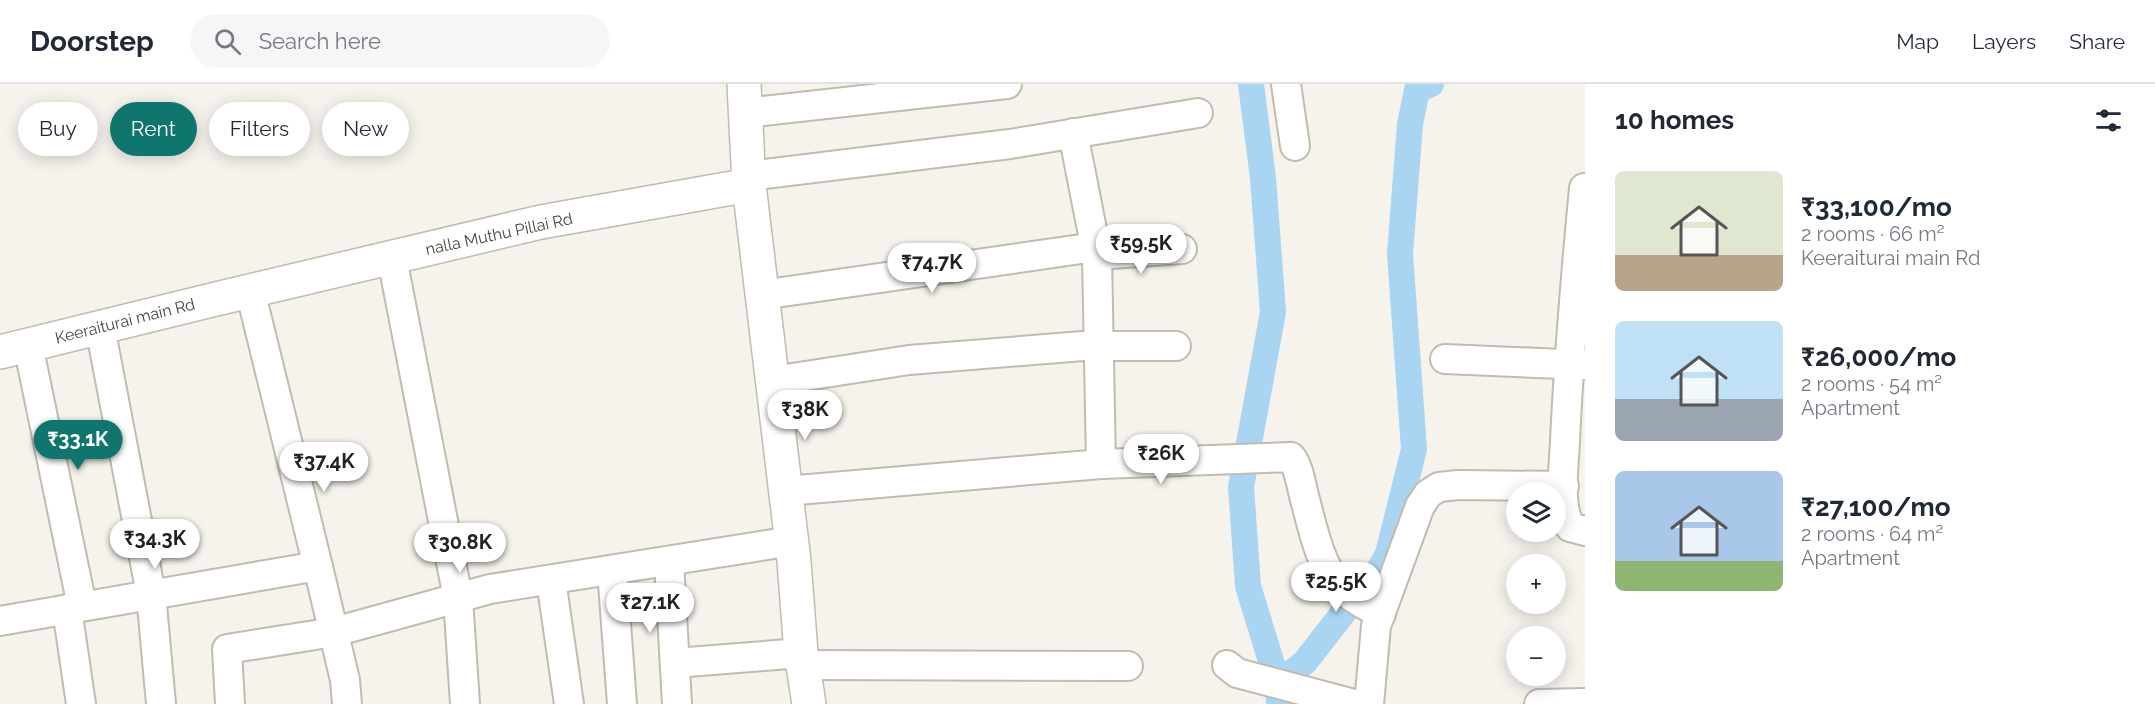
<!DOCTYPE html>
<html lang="en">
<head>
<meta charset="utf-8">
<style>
  body { margin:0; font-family:Raleway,sans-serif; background:#f6f6f7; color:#1f2937; height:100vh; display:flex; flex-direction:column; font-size:22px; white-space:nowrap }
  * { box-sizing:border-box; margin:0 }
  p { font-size:20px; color:#747a83 }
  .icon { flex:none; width:33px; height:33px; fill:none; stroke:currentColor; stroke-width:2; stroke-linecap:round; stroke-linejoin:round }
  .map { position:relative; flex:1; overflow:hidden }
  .details { display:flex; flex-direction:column; background:#fff; width:570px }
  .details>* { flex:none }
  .guide { position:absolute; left:18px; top:18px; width:570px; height:54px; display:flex; gap:12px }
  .tools { position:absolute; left:1506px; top:398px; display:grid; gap:12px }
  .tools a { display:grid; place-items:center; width:60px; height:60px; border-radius:50%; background:#fff; box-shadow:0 3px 15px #0003; font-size:30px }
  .price { position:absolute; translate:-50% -51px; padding:0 14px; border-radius:21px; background:#fff; color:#222; font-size:20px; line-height:39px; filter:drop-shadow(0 2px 3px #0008) }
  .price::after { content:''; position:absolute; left:50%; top:36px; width:18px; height:14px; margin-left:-9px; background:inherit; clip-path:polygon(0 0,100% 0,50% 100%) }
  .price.selected { background:#0f766e; color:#fff }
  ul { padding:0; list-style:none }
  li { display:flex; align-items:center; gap:18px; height:150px; padding:0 30px }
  li span { display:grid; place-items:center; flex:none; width:168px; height:120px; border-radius:9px; color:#555 }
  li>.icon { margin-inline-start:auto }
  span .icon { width:72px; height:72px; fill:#fffc; stroke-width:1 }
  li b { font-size:26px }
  h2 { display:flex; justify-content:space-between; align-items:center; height:72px; padding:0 30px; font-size:26px }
  .tag { padding:0 21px; border-radius:27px; background:#fff; box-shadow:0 3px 15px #0003; font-size:21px; line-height:54px }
  .tag.selected { background:#0f766e; color:#fff }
  header { display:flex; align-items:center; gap:36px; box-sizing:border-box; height:84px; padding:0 30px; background:#fff; border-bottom:2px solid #e0e1e3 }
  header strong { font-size:28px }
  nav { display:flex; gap:33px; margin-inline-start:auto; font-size:21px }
  .search { width:420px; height:54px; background:#f6f6f7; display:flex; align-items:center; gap:15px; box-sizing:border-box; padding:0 21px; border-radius:33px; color:#747a83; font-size:22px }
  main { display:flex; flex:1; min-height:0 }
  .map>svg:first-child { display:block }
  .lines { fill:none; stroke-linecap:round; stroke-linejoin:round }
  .canal { stroke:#a9d4f2; stroke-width:26 }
  .minor-casing { stroke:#c2bbae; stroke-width:32 }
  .tertiary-casing { stroke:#c2bbae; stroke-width:36 }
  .minor { stroke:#fff; stroke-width:28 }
  .tertiary { stroke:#fff; stroke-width:33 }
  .labels { text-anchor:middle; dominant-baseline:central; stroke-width:4.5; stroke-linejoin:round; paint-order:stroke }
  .street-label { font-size:16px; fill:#4b4439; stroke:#fff }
</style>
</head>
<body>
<header>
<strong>Doorstep</strong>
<div class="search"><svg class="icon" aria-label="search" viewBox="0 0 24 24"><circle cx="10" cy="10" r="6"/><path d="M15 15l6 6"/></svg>Search here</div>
<nav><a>Map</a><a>Layers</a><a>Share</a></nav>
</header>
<main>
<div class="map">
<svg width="1585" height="620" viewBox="0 0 1585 620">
  <rect width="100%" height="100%" fill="#f6f3ec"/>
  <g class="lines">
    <g class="canal">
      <path d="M1251,0L1263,94L1273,228L1241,403L1248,502L1278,600"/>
      <path d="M1279,620L1278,600L1305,578L1354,515L1375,493L1388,470L1414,365L1400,170L1410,40L1417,6L1431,0"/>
    </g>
    <defs>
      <g id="minor">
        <path d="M1286,0L1295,62"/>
        <path d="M745,29L1007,0"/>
        <path d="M749,92L1010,60L1198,29"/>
        <path d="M1584,104C1576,188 1569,272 1565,357C1564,383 1558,418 1570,443L1585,447"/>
        <path d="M1097,171L1182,165"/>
        <path d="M392,174L458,514L465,620"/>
        <path d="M250,206L320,491L345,596L347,620"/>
        <path d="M762,211L1095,163"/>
        <path d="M100,243L151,510L161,620"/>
        <path d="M28,261L82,522"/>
        <path d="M1445,275L1585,281"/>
        <path d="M773,297L909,276L1083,262H1176"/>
        <path d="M1101,380L1291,373C1299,383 1301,400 1304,412C1312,440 1319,480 1339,502C1351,514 1366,522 1381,530"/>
        <path d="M786,407L1101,380L1097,171L1073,49"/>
        <path d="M669,477L677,620"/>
        <path d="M612,486L622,620"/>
        <path d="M551,496L569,620"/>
        <path d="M67,525L81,620"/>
        <path d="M0,537L318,482"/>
        <path d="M675,579L801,569"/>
        <path d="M803,581L1128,582"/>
        <path d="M1227,581L1237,589L1354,620"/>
        <path d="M230,620L227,565L334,548L490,505L792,457"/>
        <path d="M1369,620L1376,542L1420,422L1428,410L1439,403L1458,401L1564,402"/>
        <path d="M1539,620L1585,619"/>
      </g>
      <g id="tertiary">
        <path d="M744,0L749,101L794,477L801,569L809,620"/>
        <path d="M0,268L216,215L541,138L749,101"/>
      </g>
    </defs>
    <use href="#minor" class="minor-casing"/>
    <use href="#tertiary" class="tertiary-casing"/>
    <use href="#minor" class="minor"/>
    <use href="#tertiary" class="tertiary"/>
  </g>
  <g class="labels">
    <g class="street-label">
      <text transform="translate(499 150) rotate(-12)">nalla Muthu Pillai Rd</text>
      <text transform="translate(125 237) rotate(-14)">Keeraiturai main Rd</text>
    </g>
  </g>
</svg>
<div class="tools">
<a><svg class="icon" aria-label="layers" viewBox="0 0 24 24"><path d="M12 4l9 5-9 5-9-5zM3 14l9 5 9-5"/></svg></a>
<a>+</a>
<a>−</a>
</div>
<b class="price" style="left:1141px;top:191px">₹59.5K</b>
<b class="price" style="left:932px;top:210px">₹74.7K</b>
<b class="price" style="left:805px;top:357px">₹38K</b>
<b class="price selected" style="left:78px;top:387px">₹33.1K</b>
<b class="price" style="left:1161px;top:401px">₹26K</b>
<b class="price" style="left:324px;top:409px">₹37.4K</b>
<b class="price" style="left:155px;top:486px">₹34.3K</b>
<b class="price" style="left:460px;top:490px">₹30.8K</b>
<b class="price" style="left:1336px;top:529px">₹25.5K</b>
<b class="price" style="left:650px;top:550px">₹27.1K</b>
<div class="guide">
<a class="tag">Buy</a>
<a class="tag selected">Rent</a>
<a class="tag">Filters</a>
<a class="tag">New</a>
</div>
</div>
<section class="details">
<h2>10 homes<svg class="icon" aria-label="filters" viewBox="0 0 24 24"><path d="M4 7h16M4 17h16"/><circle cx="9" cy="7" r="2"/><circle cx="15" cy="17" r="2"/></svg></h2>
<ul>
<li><span style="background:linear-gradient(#dfe7d0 70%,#b9a48a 0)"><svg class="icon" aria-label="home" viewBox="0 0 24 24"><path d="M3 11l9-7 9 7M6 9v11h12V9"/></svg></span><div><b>₹33,100/mo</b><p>2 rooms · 66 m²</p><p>Keeraiturai main Rd</p></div></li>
<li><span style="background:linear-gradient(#bfe0f5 65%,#9aa5b1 0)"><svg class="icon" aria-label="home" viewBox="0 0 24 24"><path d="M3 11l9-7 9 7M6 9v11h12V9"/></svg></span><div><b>₹26,000/mo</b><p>2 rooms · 54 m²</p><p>Apartment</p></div></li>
<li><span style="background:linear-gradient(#a9c7e8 75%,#8fb573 0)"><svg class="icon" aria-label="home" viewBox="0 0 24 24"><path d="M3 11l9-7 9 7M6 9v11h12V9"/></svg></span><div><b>₹27,100/mo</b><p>2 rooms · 64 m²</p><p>Apartment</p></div></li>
</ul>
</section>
</main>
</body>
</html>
